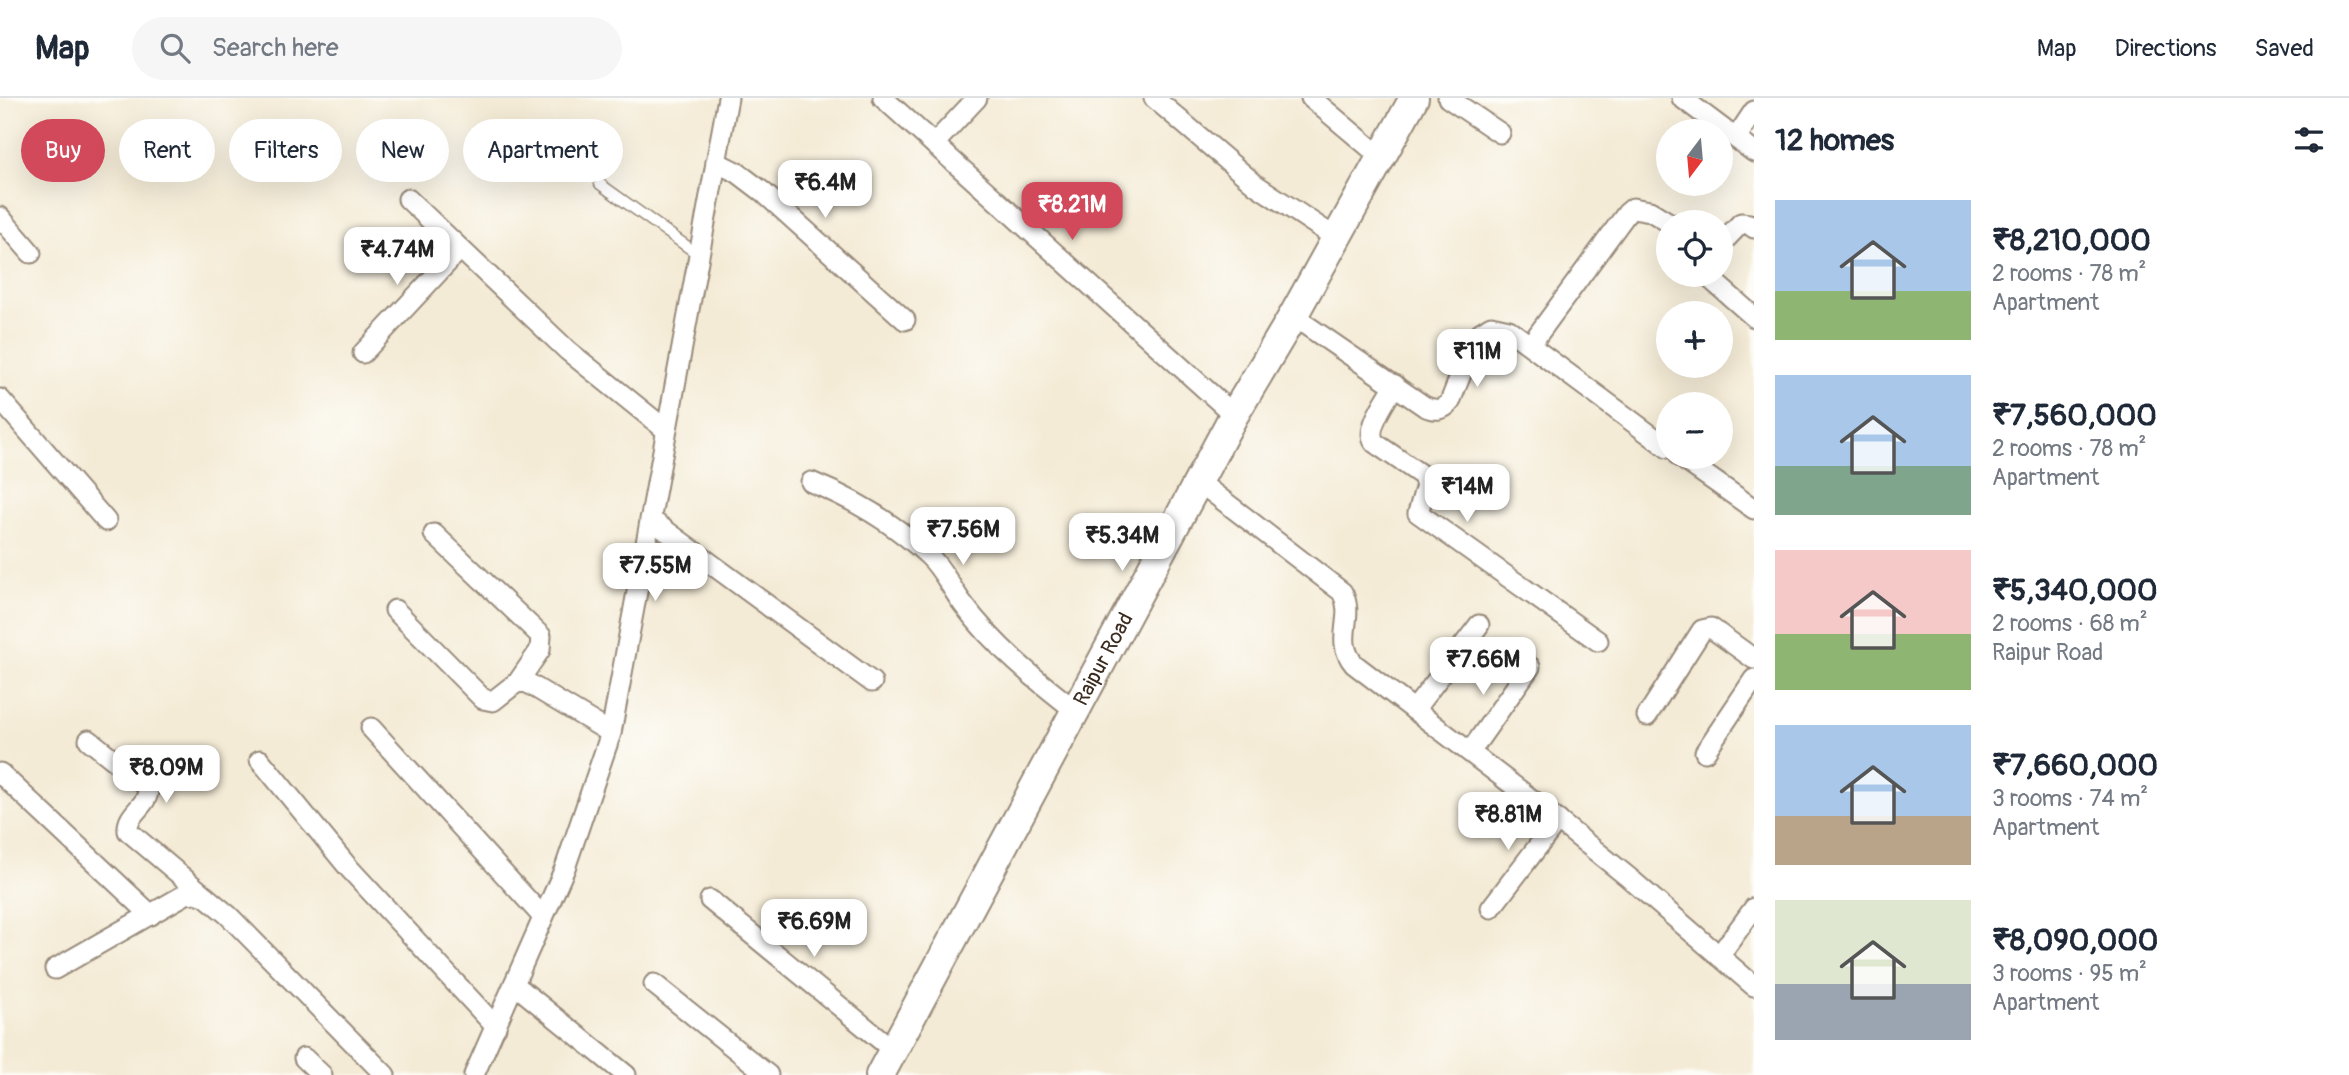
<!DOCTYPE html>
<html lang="en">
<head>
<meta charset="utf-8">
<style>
  body { margin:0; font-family:Pangolin,sans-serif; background:#f6f6f7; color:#1f2937; height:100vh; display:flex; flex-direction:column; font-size:26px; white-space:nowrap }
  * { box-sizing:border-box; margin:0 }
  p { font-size:23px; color:#747a83 }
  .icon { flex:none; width:38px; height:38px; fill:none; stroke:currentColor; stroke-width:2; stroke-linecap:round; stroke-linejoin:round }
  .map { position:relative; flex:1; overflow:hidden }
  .sheet { display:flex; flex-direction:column; background:#fff; width:595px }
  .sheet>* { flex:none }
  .top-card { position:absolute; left:21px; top:21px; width:665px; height:63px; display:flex; gap:14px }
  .needle { width:46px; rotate:196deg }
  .controls { position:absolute; left:1656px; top:21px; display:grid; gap:14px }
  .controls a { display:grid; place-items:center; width:77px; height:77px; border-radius:50%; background:#fff; box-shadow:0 7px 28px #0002; font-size:35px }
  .price { position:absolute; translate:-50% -60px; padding:0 16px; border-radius:14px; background:#fff; color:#222; font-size:23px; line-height:46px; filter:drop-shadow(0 2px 4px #0008) }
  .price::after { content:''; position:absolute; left:50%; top:42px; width:21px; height:16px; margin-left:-10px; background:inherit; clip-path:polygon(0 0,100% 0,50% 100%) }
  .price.selected { background:#d1495b; color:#fff }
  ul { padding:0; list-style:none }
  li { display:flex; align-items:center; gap:21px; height:175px; padding:0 21px }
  li span { display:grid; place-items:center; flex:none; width:196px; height:140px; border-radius:0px; color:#555 }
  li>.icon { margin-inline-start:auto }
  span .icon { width:84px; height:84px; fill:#fffc; stroke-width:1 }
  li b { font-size:30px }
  h2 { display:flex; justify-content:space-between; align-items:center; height:84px; padding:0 21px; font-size:30px }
  .pill { padding:0 24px; border-radius:32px; background:#fff; box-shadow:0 7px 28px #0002; font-size:24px; line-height:63px }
  .pill.selected { background:#d1495b; color:#fff }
  header { display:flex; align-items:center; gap:42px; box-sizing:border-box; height:98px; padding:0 35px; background:#fff; border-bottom:2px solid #e0e1e3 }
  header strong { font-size:33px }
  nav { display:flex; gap:38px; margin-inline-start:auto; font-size:24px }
  .search { width:490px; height:63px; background:#f6f6f7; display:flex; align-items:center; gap:18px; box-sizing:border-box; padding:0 24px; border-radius:38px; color:#747a83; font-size:26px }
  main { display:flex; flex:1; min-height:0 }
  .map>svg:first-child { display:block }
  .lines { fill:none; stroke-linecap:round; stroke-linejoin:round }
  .service-casing { stroke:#988a7a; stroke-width:13 }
  .minor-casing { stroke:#988a7a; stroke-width:23 }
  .secondary-casing { stroke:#988a7a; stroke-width:32 }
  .service { stroke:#fff; stroke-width:10 }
  .minor { stroke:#fff; stroke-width:19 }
  .secondary { stroke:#fff; stroke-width:28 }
  .labels { text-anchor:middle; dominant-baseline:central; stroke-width:5; stroke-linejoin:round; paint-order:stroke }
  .street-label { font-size:21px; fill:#3b2a1e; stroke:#fdfcf7 }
</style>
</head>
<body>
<header>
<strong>Map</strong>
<div class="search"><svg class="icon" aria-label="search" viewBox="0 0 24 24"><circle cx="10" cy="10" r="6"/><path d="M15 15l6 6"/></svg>Search here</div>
<nav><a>Map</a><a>Directions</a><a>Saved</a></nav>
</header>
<main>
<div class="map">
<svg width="1754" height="977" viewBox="0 0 1754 977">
  <rect width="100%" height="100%" fill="#fdfcf7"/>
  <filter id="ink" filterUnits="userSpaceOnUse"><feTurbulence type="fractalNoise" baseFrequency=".0143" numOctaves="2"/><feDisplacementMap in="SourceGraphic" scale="14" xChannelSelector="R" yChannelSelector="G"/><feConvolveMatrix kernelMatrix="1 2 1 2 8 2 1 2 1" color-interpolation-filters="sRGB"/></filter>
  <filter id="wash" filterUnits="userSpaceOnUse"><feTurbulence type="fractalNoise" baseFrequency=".00686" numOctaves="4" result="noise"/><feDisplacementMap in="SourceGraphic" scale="28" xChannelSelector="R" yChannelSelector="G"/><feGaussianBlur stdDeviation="1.57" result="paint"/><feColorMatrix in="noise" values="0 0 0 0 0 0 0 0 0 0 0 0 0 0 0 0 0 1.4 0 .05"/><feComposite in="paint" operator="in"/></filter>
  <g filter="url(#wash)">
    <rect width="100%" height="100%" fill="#f4ebd6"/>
  </g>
  <g filter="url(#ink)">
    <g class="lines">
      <defs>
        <path id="service" d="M600,86L699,157"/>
        <g id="minor">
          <path d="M883,0L1234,317"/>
          <path d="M1154,0L1256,87L1336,140"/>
          <path d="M1311,0L1381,59"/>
          <path d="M1448,0L1500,35"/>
          <path d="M1682,0L1754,54"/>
          <path d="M1736,40L1754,13"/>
          <path d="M934,46L977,0"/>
          <path d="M716,64L738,75L763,94L905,222"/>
          <path d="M408,101L567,252L666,332"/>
          <path d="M0,119L31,155"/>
          <path d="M1720,147L1741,125L1749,126L1754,130"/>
          <path d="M1706,177L1754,219"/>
          <path d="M1293,218L1424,308C1434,313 1443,313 1450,304L1474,243L1480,235L1491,228L1509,232L1668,350"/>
          <path d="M1531,246L1627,115L1633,110L1650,113L1668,124"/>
          <path d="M363,255L460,151"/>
          <path d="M1395,287C1387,301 1364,332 1375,345L1423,378L1426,387L1418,415L1598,543"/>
          <path d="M0,301L106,423"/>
          <path d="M1680,359L1754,411"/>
          <path d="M811,384C853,401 895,426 929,458C943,471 951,490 963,506C994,548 1035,581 1076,613"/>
          <path d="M1199,384L1342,494C1356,519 1333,541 1354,566L1535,704L1628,779L1754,888"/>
          <path d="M650,421L872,584"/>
          <path d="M434,436L541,538L540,552L518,584"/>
          <path d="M395,512L483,601L493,603L516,585L526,584L611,635"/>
          <path d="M1414,612L1479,527"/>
          <path d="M1647,618L1702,532L1711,530L1754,561"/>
          <path d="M371,630L543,819"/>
          <path d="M89,642L148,689C150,708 126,714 128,733L205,798"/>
          <path d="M1470,654L1530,569"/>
          <path d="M1705,654L1754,581"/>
          <path d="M260,662L348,769L496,929"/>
          <path d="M0,675L151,817"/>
          <path d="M710,802L893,952"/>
          <path d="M1491,810L1558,722"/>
          <path d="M1719,858L1754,810"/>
          <path d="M55,871L186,796L195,795L205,798L228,817L385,977"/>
          <path d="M514,886L626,977"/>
          <path d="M654,886L768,977"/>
          <path d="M304,960L322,977"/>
          <path d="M474,977L565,770L611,635L728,0"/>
        </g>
        <g id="secondary">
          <path id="s1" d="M880,977L1234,317L1293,218L1414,0"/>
        </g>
      </defs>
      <use href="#service" class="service-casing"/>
      <use href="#minor" class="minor-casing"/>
      <use href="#secondary" class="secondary-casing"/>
      <use href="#service" class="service"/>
      <use href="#minor" class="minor"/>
      <use href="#secondary" class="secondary"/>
    </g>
  </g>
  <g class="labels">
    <g class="street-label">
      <text stroke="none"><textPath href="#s1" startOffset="472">Raipur Road</textPath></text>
    </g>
  </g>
</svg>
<div class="controls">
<a><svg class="needle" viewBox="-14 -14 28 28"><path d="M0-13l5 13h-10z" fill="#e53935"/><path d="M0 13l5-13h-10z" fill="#747a83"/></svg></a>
<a><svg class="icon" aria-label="locate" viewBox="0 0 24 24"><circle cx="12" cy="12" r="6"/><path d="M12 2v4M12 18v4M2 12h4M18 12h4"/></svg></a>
<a>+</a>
<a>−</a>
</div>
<b class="price" style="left:825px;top:122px">₹6.4M</b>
<b class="price selected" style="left:1072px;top:144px">₹8.21M</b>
<b class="price" style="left:397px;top:189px">₹4.74M</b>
<b class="price" style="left:1477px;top:291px">₹11M</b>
<b class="price" style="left:1467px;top:426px">₹14M</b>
<b class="price" style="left:963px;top:469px">₹7.56M</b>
<b class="price" style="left:1122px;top:475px">₹5.34M</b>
<b class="price" style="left:655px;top:505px">₹7.55M</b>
<b class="price" style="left:1483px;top:599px">₹7.66M</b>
<b class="price" style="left:166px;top:707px">₹8.09M</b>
<b class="price" style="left:1508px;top:754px">₹8.81M</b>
<b class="price" style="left:814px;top:861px">₹6.69M</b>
<div class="top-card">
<a class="pill selected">Buy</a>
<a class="pill">Rent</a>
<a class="pill">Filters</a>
<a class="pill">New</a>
<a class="pill">Apartment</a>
</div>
</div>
<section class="sheet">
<h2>12 homes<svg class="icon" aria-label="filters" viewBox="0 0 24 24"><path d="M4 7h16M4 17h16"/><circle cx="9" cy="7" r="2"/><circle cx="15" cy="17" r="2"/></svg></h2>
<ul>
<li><span style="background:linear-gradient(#a9c7e8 65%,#8fb573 0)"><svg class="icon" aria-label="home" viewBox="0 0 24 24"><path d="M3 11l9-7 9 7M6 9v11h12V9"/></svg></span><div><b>₹8,210,000</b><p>2 rooms · 78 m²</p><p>Apartment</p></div></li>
<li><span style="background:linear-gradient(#a9c7e8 65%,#7fa58c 0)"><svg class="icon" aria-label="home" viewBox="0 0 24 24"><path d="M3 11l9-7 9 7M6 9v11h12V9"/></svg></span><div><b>₹7,560,000</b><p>2 rooms · 78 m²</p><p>Apartment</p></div></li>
<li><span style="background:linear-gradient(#f6c9c9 60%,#8fb573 0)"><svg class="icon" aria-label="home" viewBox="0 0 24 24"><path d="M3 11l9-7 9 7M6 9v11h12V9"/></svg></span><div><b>₹5,340,000</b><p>2 rooms · 68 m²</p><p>Raipur Road</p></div></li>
<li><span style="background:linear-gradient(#a9c7e8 65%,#b9a48a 0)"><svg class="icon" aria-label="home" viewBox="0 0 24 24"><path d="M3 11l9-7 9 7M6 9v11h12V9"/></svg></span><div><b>₹7,660,000</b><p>3 rooms · 74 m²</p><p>Apartment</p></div></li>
<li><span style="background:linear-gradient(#dfe7d0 60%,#9aa5b1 0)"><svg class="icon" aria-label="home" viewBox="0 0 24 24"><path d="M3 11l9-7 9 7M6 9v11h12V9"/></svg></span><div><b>₹8,090,000</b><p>3 rooms · 95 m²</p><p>Apartment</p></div></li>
</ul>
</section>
</main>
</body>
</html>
